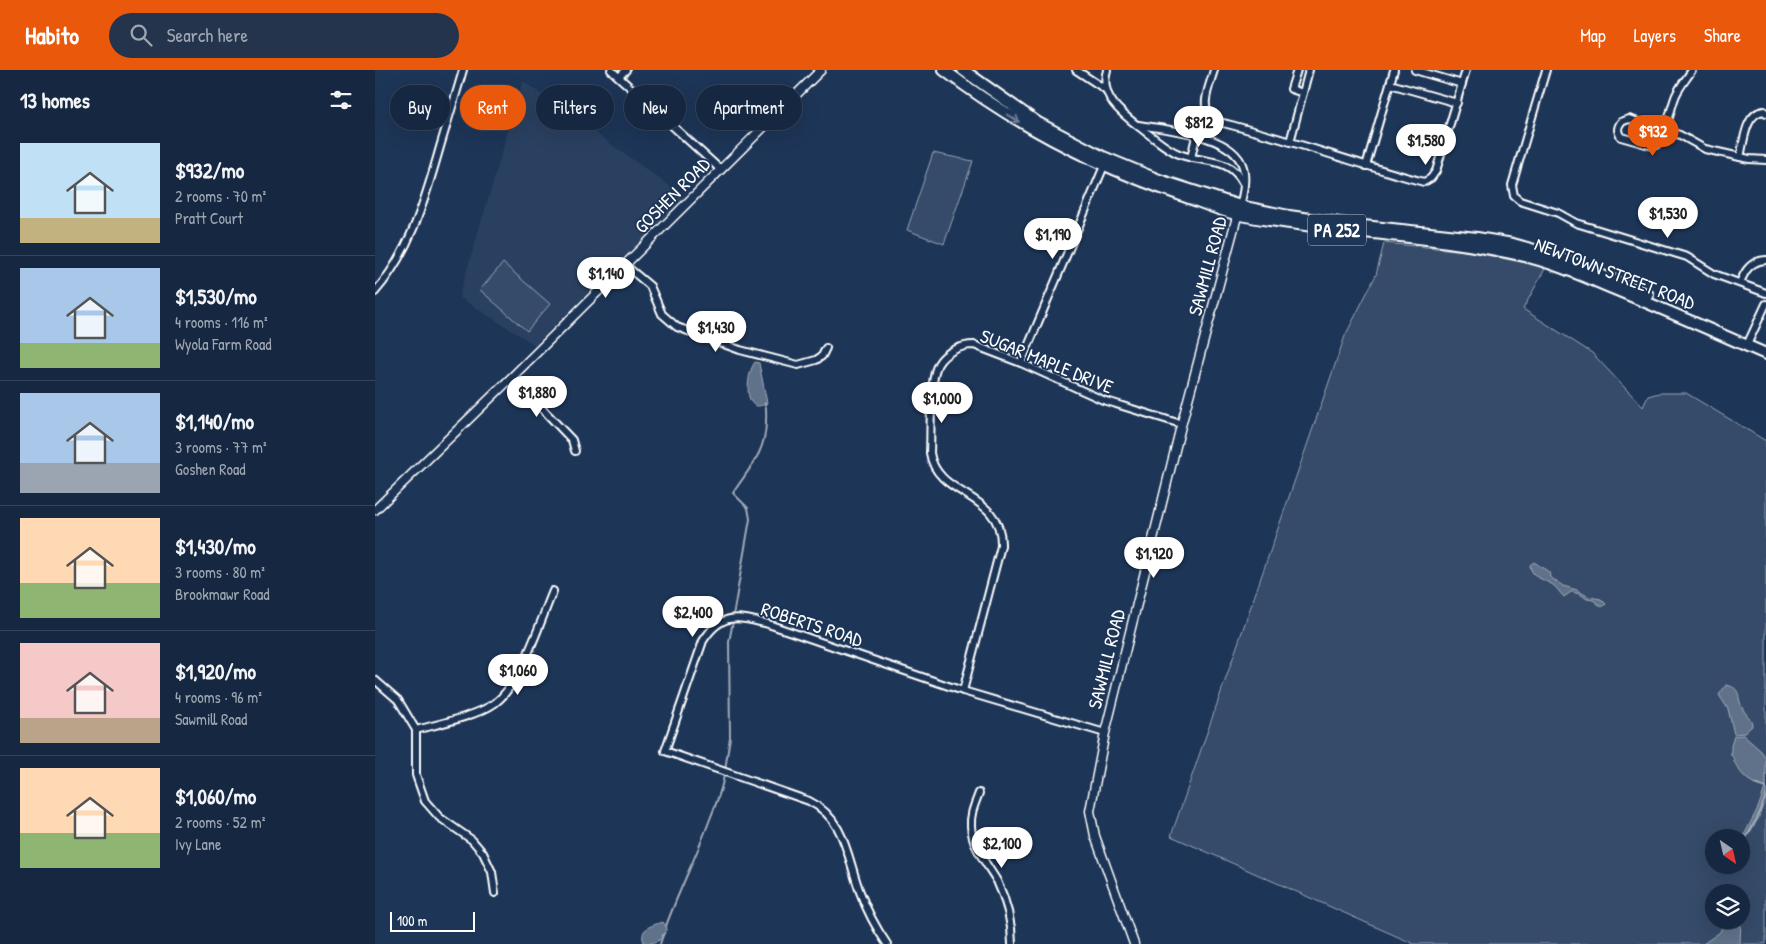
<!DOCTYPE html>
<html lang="en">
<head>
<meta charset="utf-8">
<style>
  body { margin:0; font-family:"Patrick Hand",sans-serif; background:#23344c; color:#f1f3f6; height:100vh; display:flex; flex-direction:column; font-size:19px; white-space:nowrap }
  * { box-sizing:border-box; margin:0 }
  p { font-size:16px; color:#9ea6b1 }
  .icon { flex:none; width:28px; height:28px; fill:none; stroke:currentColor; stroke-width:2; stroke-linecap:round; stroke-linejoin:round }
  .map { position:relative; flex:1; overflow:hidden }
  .side { display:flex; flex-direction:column; background:#162841; width:375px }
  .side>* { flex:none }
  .banner { position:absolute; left:15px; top:15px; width:475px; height:45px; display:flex; gap:10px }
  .needle { width:32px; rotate:146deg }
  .controls { position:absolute; left:1330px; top:759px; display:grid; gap:10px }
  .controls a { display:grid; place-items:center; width:45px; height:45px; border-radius:50%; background:#162841; box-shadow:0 5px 20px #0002,0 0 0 1px #35445a; font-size:25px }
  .scale { position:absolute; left:15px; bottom:12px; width:85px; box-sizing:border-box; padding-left:5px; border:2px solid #fff; border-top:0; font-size:14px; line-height:18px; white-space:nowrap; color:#fff; -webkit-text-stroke:4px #1d3557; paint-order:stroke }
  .price { position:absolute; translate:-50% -42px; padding:0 11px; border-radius:18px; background:#fff; color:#222; font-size:16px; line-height:32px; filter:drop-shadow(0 1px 2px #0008) }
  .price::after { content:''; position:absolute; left:50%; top:30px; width:15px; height:11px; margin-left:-8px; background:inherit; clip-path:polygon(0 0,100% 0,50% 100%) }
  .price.selected { background:#ea580c; color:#fff }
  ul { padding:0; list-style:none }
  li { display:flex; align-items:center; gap:15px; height:125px; padding:0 20px }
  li+li { border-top:1px solid #35445a }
  li span { display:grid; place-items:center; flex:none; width:140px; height:100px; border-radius:0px; color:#555 }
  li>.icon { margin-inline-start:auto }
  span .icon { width:60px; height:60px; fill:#fffc; stroke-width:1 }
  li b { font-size:21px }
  h2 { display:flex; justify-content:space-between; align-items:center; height:60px; padding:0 20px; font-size:21px }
  .chip { padding:0 18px; border-radius:22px; background:#162841; box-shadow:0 5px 20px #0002,0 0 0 1px #35445a; font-size:18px; line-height:45px }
  .chip.selected { background:#ea580c; color:#fff }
  header { display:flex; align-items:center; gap:30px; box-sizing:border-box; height:70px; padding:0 25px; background:#ea580c; color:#fff }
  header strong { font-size:24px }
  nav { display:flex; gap:28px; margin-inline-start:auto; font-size:18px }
  .search { width:350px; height:45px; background:#23344c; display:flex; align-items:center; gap:12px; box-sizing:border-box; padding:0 18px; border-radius:28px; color:#9ea6b1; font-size:19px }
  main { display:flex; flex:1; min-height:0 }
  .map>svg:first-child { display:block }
  .built { fill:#2a4161 }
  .green { fill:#364b69; stroke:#9aa5b4; fill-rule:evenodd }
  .water { fill:#617289; stroke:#a0aab8 }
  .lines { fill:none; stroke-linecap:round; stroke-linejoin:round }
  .stream { stroke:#a0aab8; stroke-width:2 }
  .minor-casing { stroke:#fff; stroke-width:10 }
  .tertiary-casing { stroke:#fff; stroke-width:11 }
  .primary-casing { stroke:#fff; stroke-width:14 }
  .minor { stroke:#1d3557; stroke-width:6 }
  .tertiary { stroke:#1d3557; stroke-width:8 }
  .primary { stroke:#1d3557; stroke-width:10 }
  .oneway { stroke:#6c7c92 }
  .labels { text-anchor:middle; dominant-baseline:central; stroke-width:4; stroke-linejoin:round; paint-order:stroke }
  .shield { fill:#1d3557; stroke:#bbc2cd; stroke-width:1 }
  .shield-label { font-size:18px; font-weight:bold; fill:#fff }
  .street-label { font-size:19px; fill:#fff; stroke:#1d3557 }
</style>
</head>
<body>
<header>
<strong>Habito</strong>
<div class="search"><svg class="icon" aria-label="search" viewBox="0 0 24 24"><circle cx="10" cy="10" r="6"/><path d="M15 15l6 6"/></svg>Search here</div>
<nav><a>Map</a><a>Layers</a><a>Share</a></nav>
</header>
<main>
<section class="side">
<h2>13 homes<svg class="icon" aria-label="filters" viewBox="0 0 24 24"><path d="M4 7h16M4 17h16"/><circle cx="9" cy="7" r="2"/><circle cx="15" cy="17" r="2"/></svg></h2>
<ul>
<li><span style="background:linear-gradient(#bfe0f5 75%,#c2b280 0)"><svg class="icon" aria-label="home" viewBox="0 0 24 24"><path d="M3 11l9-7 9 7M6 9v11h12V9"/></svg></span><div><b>$932/mo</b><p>2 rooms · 70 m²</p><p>Pratt Court</p></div></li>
<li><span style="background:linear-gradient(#a9c7e8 75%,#8fb573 0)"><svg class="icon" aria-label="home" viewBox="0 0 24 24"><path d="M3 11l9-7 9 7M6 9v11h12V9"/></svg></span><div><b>$1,530/mo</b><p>4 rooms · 116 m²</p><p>Wyola Farm Road</p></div></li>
<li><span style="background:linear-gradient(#a9c7e8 70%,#9aa5b1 0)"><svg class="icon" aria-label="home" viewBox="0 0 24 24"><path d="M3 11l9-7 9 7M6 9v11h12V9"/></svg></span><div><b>$1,140/mo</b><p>3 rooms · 77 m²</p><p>Goshen Road</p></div></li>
<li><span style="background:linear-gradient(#ffd9b3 65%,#8fb573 0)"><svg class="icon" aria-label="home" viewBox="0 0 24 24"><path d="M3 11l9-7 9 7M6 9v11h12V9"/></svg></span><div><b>$1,430/mo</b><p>3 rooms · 80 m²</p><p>Brookmawr Road</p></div></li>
<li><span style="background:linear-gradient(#f6c9c9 75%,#b9a48a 0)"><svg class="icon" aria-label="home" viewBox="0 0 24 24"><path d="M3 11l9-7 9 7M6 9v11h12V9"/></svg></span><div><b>$1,920/mo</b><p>4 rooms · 96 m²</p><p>Sawmill Road</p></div></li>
<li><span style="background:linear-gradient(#ffd9b3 65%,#8fb573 0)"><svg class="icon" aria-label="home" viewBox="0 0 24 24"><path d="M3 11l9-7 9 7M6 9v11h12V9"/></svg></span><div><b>$1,060/mo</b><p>2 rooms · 52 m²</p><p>Ivy Lane</p></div></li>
</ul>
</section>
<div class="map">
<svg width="1391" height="874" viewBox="0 0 1391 874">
  <rect width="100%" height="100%" fill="#1d3557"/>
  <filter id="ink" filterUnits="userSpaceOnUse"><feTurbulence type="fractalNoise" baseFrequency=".02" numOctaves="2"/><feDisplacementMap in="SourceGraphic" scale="10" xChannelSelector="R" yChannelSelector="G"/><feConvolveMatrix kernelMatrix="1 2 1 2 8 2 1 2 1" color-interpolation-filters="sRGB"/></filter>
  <g filter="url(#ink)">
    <path class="built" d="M148,11L310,127L160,275L84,227Z"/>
    <g class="green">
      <path d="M558,83L598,91L569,174L532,160Z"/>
      <path d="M1009,173L1091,181L1171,197L1148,239L1217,283L1268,337L1273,326L1284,323H1311L1391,371V874H1039L796,766L970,266L1001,205ZM1339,768H1366V795H1339ZM1339,822H1366V850H1339Z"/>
      <path d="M128,193L175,234L152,261L105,220Z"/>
    </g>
    <g class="water">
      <path d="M380,292L384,293L392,333C367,348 371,303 380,292Z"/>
      <path d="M1159,492L1174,502L1175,507L1188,516L1202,520L1214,527L1226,529L1231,534L1227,537L1218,530L1212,529L1205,524L1196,522L1189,527C1185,523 1182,518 1178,515C1169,509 1156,508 1155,495Z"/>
      <path d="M1351,615C1368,618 1361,628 1368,639C1371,646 1377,647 1377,656L1369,663L1359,664L1353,639L1344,625Z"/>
      <path d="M1368,665L1386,681L1391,688V725L1386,739L1366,776V771L1383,738L1390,718C1375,712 1370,710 1361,695C1358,691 1360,689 1356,685V676L1359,666Z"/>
      <path d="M1350,850H1366L1365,874H1328L1345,862Z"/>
      <path d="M288,852L292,857C289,870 281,874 269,873C264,858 275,856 288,852Z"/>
    </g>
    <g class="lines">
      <g class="stream">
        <path d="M358,546L375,449L373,438L358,423C374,398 390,384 391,353C391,346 392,340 390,333"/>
        <path d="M350,700L355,667L354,572L358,551"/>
        <path d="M1379,714L1391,718"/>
        <path d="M1366,776L1383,748L1391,725"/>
        <path d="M291,856C304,820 322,785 335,749C341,734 347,720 349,705"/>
        <path d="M285,874L288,865"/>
      </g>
      <defs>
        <g id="minor">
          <path d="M236,0L346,100"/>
          <path d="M701,0L730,19"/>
          <path d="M732,0C723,30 752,47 772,63C782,70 793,80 804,84C829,94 854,86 868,113"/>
          <path d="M839,0C834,18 825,34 836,50C908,67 978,93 1049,112L1056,108L1061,101L1091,0"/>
          <path d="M922,0L916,19L928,23"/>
          <path d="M1040,0L1087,14"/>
          <path d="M1171,0L1137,115L1139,126L1145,131L1183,143L1201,153L1312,187L1339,204L1391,223"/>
          <path d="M1317,0C1312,8 1306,15 1302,23C1295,35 1291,75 1278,76L1246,67C1242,61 1242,58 1246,52L1254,49L1305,65L1330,79L1374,89L1391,90"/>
          <path d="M244,7L251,0"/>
          <path d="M1015,14L1082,33"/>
          <path d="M764,55C793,60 858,64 868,97C871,108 868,125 865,136"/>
          <path d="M915,72L934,0"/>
          <path d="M1365,87C1369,72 1370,43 1389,41L1391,43"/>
          <path d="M816,88L821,66"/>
          <path d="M991,96L1019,0"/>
          <path d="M250,195L275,216L287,244L302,257L365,280L423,295L441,290L447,286L451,278"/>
          <path d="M1365,213C1370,200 1376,191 1391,190"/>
          <path d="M0,222C34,183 49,133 63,84C71,56 80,28 88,0"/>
          <path d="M1372,275L1391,234"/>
          <path d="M646,293L729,96"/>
          <path d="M137,307L197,370L200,381"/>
          <path d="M0,610L23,630L41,660V705L50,731L64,747L97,770L108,783L117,802L120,823"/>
          <path d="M588,621L626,476C628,421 562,429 555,383C556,363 554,310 563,294C570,282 586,275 599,275L646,293L728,330L806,354"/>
          <path d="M41,660C63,654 102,646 120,633C146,614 165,552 178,521"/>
          <path d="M604,723C600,734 595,744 596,756C597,777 612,794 622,811C632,832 637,851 637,874"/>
          <path d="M512,874C501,858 492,841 485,822C472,788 471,749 434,731L290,681L328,571C347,541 364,547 393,554L588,621L730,663"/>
        </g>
        <g id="tertiary">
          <path d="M0,440L137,307L446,0"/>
          <path d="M759,874L720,766L715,741L730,663L806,356L864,139"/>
        </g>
        <g id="primary">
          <path d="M569,0C641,55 721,96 806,125C826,132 845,141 865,145C958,163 1053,164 1145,185C1176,192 1204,204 1232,216C1286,238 1338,261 1391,284"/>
          <path d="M588,0L663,53L728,87L784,110L865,136L914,146L979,155L1102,168L1138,174L1163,181L1197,193L1273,225"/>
        </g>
      </defs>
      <use href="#minor" class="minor-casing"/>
      <use href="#tertiary" class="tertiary-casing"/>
      <use href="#primary" class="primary-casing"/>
      <use href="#minor" class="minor"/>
      <use href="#tertiary" class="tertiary"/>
      <use href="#primary" class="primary"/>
    </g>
    <defs><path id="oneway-shaft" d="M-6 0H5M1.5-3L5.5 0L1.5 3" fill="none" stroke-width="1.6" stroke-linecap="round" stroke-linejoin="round" transform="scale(1.25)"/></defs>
    <use class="oneway" href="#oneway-shaft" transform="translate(638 48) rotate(32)"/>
  </g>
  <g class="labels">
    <rect class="shield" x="933" y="144.5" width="58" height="31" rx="4"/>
    <g class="shield-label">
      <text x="962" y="160">PA 252</text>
    </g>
    <g class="street-label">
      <text transform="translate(297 125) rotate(-45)">GOSHEN ROAD</text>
      <text transform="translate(832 196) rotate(-75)">SAWMILL ROAD</text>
      <text transform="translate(1240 203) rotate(21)">NEWTOWN STREET ROAD</text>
      <text transform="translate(672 291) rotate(22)">SUGAR MAPLE DRIVE</text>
      <text transform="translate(437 554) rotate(18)">ROBERTS ROAD</text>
      <text transform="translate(731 589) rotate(-76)">SAWMILL ROAD</text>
    </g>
  </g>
</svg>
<div class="controls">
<a><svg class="needle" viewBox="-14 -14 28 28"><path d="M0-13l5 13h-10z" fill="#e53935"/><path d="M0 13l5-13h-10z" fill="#9ea6b1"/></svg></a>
<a><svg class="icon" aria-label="layers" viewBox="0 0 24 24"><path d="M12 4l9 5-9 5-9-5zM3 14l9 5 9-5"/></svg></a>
</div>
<div class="scale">100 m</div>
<b class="price" style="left:824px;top:78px">$812</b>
<b class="price selected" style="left:1278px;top:87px">$932</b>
<b class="price" style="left:1051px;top:96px">$1,580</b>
<b class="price" style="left:1293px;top:169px">$1,530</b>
<b class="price" style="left:678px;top:190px">$1,190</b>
<b class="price" style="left:231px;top:229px">$1,140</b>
<b class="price" style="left:341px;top:283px">$1,430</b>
<b class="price" style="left:162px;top:348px">$1,880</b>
<b class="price" style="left:567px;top:354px">$1,000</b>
<b class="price" style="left:779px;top:509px">$1,920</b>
<b class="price" style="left:318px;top:568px">$2,400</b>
<b class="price" style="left:143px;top:626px">$1,060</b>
<b class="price" style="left:627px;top:799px">$2,100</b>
<div class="banner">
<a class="chip">Buy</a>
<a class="chip selected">Rent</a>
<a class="chip">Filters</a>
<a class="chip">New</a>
<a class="chip">Apartment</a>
</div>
</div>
</main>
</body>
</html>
